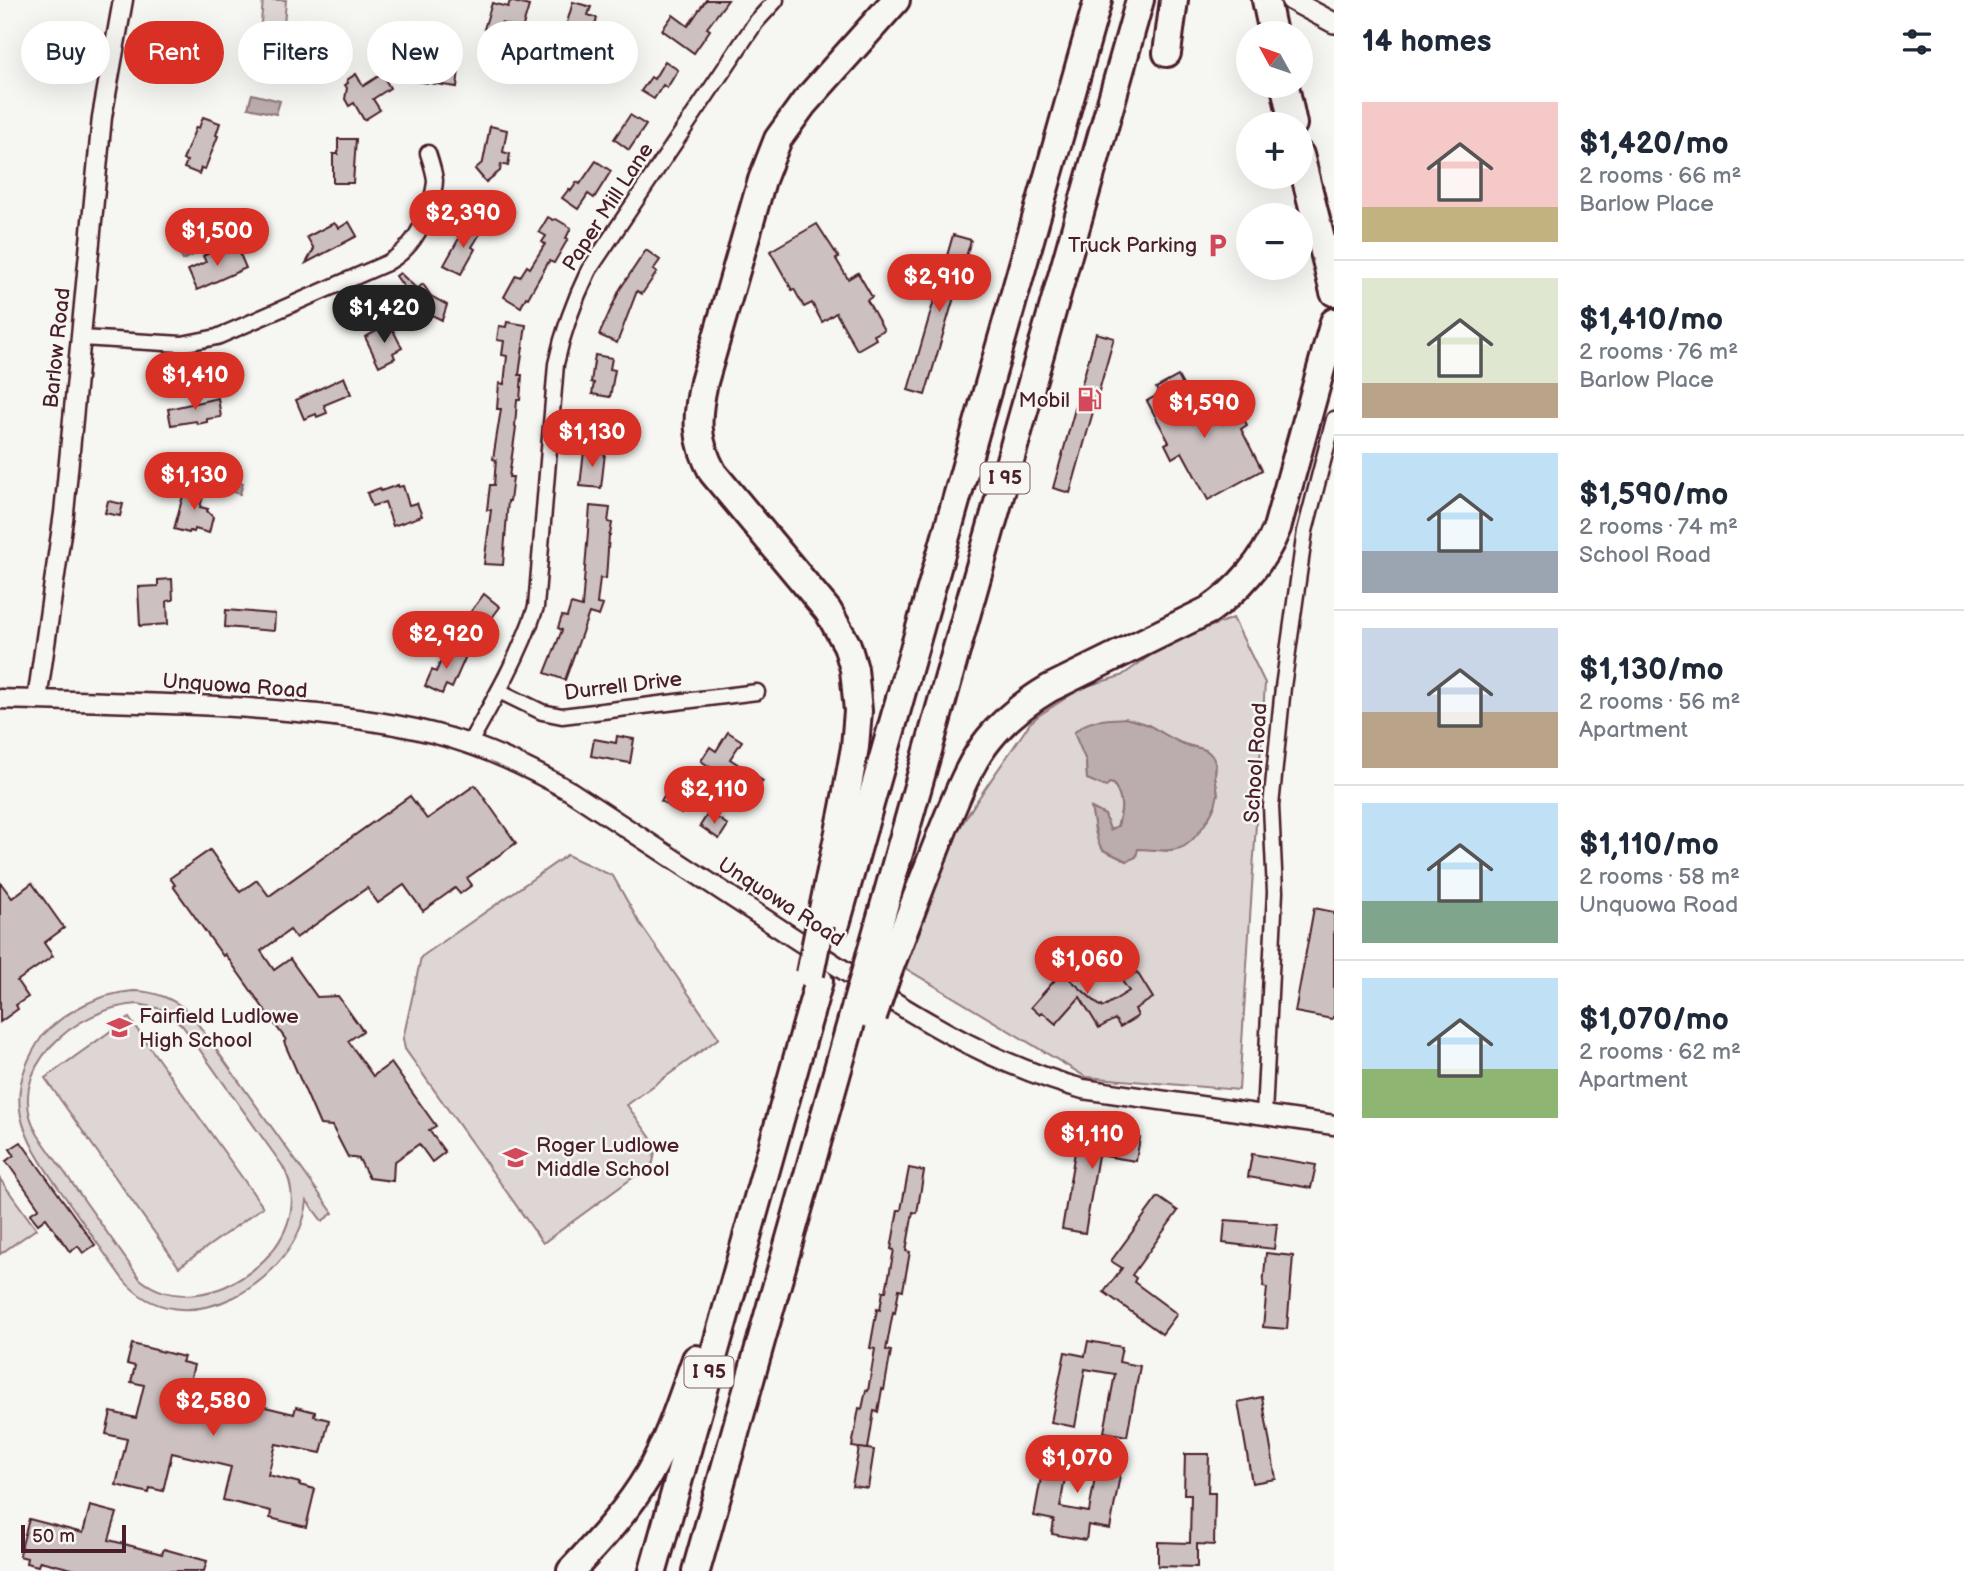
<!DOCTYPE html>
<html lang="en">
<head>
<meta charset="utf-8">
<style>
  body { margin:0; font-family:"Balsamiq Sans",sans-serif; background:#f2f2f3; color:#1f2937; height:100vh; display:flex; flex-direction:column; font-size:26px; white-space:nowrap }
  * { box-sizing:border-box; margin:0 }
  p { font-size:23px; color:#747a83 }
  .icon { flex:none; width:38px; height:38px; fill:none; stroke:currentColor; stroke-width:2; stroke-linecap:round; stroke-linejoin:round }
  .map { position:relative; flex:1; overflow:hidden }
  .side { display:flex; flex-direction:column; background:#fff; width:630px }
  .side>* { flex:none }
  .banner { position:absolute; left:21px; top:21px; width:665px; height:63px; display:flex; gap:14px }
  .needle { width:46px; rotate:310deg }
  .tools { position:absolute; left:1236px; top:21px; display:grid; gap:14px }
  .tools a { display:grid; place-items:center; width:77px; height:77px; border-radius:50%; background:#fff; box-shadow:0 7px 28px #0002; font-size:35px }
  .scale { position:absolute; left:21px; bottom:18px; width:105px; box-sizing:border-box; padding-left:7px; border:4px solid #4a1f2b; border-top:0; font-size:19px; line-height:24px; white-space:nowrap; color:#4a1f2b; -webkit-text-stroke:5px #f6f6f2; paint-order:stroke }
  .price { position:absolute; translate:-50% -60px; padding:0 16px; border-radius:24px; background:#d93025; color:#fff; font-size:23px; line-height:46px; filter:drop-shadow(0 2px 4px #0008) }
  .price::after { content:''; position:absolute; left:50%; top:42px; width:21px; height:16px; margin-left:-10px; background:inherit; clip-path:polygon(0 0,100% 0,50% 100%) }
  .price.active { background:#222; color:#fff }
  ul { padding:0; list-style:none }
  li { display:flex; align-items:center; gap:21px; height:175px; padding:0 28px }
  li+li { border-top:2px solid #e0e1e3 }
  li span { display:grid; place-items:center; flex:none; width:196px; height:140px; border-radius:0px; color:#555 }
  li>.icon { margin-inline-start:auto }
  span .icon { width:84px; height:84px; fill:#fffc; stroke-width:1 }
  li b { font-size:30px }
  h2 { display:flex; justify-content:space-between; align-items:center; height:84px; padding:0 28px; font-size:30px }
  .tag { padding:0 24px; border-radius:32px; background:#fff; box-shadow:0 7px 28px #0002; font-size:24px; line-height:63px }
  .tag.active { background:#d93025; color:#fff }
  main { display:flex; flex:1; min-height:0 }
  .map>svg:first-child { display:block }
  .green { fill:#ddd6d5; stroke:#947a80; stroke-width:2; fill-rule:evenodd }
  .water { fill:#bbadae; stroke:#8e747a; stroke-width:2 }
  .building { fill:#ccc1c0; stroke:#4a1f2b; stroke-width:2 }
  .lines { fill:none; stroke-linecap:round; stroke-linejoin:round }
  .minor-casing { stroke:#4a1f2b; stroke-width:19 }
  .tertiary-casing { stroke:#4a1f2b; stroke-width:23 }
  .secondary-casing { stroke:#4a1f2b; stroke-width:24 }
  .motorway-casing { stroke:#4a1f2b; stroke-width:32 }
  .minor { stroke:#f6f6f2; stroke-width:14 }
  .tertiary { stroke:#f6f6f2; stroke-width:18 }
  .secondary { stroke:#f6f6f2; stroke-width:19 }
  .motorway { stroke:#f6f6f2; stroke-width:26 }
  .motorway-bridge-casing { stroke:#4a1f2b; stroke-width:32; stroke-linecap:butt }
  .motorway-bridge { stroke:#f6f6f2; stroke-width:26 }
  .labels { text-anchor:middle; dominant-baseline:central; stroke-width:5; stroke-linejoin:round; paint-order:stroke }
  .shield { fill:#f6f6f2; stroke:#7e6067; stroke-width:2 }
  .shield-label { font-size:19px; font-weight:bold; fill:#4a1f2b }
  .street-label { font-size:21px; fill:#4a1f2b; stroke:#f6f6f2 }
  .poi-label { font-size:21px; fill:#4a1f2b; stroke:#f6f6f2; text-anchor:end }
</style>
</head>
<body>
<main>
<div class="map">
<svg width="1334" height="1571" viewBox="0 0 1334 1571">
  <rect width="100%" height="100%" fill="#f6f6f2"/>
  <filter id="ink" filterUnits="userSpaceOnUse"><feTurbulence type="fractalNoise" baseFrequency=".0143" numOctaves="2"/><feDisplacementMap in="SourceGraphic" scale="14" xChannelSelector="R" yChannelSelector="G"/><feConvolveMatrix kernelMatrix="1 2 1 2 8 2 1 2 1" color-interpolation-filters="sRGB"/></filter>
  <g filter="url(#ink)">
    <g class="green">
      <path d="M263,0H286L283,37L260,34Z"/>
      <path d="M1233,618L1265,683L1239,1090L1086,1077L905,968C920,924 933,877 955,836C977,797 1005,761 1030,723L1038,716L1083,687L1121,676L1151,655L1185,636ZM1159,731L1174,741L1206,750L1216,764L1215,775L1218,794L1167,851L1153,849H1137L1126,861L1103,850L1095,832L1092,808L1105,815L1110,830L1117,826C1123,808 1123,801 1114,784L1087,779L1086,761Z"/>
      <path d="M567,855L613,876L639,922L719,1038L627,1105L656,1145L653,1163L543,1243L405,1049L403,1039L421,957Z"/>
      <path d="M133,991C155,991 173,998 190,1013L333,1213L322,1221L307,1201C299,1281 181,1352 122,1278C101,1249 81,1219 60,1190C21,1135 0,1096 43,1035C67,1010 99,994 133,991ZM138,1004L161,1009L182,1025L282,1165C327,1241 205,1332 140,1279L38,1135C0,1070 77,1007 138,1004Z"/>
      <path d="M129,1018L263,1207L179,1267L45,1078Z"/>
      <path d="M0,1179L36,1229L0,1254Z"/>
    </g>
    <g class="water">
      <path d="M436,44L450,46L454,50L453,54L449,57L434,55L431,49Z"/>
      <path d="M252,94L280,101L276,114L248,108Z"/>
      <path d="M200,238L203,240L208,252L204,254L202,251L183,260L177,249Z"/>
      <path d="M219,477L243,483L240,494L216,487Z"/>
      <path d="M1125,718C1132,720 1139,722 1146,724C1161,731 1173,741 1189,746C1197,748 1207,748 1212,756C1217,763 1215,769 1215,777C1216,784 1219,791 1217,798C1215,812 1194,844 1180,848C1166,853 1152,849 1138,849L1136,857L1127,861L1103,850L1098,842L1091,808L1105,815L1110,830L1118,826C1123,808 1123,801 1114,784L1109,783L1106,787L1087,779L1086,761L1074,733C1087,718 1107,720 1125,718Z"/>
    </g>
    <g class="building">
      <path d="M706,0H728L707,28L710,30L694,53L662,30L673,15L688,26Z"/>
      <path d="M510,1L529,6L522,29L501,23L498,33L484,29L492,3L508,7Z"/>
      <path d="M573,2L591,7L588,15L597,18L593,33L566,26Z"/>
      <path d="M584,48L600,52L595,68L580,64Z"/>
      <path d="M425,61L441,64V67L459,69L457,87L415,81L417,66L424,67Z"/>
      <path d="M665,61L678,70L667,88L663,85L654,99L641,91L651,77L654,79Z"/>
      <path d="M356,74L363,86L382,74L390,88L373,99L380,110L364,120L354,103L349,106L345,99L347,88L345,85L348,83L347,80Z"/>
      <path d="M630,115L646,125L629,150L614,139Z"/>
      <path d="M203,117L220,123L216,135L218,136L205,169L201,168L199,174L184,168L187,161L183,160L196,127L199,128Z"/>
      <path d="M490,126L507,130L503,152L510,154L508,166L501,164L500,171L486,182L475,169L483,162Z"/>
      <path d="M338,139H356L353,183H333V154H338Z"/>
      <path d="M596,161L611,171L594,198L588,194L578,209L562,198L569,189L571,191L577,182L580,184Z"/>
      <path d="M548,217L553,220L556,219L571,228L566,238L568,239L554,263L549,261L528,298L526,297L521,307L504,297L516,275L520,277L527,266L530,268L545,244L542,242L546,236L539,232Z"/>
      <path d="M349,222L357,236L306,263L314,249L307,237L334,223L339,228Z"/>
      <path d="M467,224L481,232L472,247L475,249L461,274L444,265Z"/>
      <path d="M817,224L839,258L836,259L848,279L858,273L872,297L867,300L884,330L874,335L876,339L857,350L836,313L822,322L812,303L804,307L794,289L792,290L770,251Z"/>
      <path d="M953,235L971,240L925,395L908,390Z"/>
      <path d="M237,247L246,268L197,290L188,270L206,262L203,256L214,251L216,256Z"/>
      <path d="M646,250L660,260L653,270L657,272L642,294L637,291L617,343L599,335L620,289Z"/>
      <path d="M400,273L417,289L423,284L431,296L447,305L442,320L424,311L422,312L420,311L410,317L399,301L409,294L396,276Z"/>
      <path d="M507,322L526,325L519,375H522L520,400H517L515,426L516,427L509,477H513L510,501H508L503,565L484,564L491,510H487L490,485H494L496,460L493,459L501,409H497L499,383L504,384L507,356L502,355L504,341L497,340L499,326L506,327Z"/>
      <path d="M390,324L402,348L393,353L395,358L379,366L365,337Z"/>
      <path d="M1096,333L1114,338L1070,493L1053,488Z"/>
      <path d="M595,355L612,358L610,369L615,370L610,397L592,394L594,383L591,382Z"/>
      <path d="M1178,376L1198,413L1209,406L1210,408L1213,406L1223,424L1241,414L1247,425L1241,429L1262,470L1208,500L1182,452L1172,458L1165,444L1169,442L1147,401L1159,394L1156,388Z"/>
      <path d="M344,377L351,394L324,405L327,413L317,417L316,414L304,419L296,400Z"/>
      <path d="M218,398L221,417L207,419V422L197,424L196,421L171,425L168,409Z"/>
      <path d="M584,451L605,453L601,488L580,486Z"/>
      <path d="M197,479L207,482L200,507L208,509L207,511L213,517L209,533L195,529L194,532L190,531L189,533L174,529L184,492L193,495Z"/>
      <path d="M398,485V487L403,486L409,505L417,503L422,516L393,526L385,502L372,506L367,493L380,488L381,491Z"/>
      <path d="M108,501L123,504L120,516L105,513Z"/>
      <path d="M590,506L610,508L608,522L612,523L610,535H609L606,579L600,578L597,604L603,605L599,616L589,613L565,680L545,673L562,630L558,628L562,616L567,617L571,604L582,607Z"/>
      <path d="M172,579L173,600L167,601L168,624L140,626L138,587L158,586V580Z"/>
      <path d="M484,594L500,607L479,635L463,622Z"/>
      <path d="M226,610L275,614L274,631L225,627Z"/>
      <path d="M447,647L466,656L452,688L446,685L442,694L425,686L432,670L436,672Z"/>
      <path d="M728,732L742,741L730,759L763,781L753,795L701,761L710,747L716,751Z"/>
      <path d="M617,736L634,739L630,763L591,756L594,739L616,743Z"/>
      <path d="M475,785L516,843L467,878L472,885L460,894L455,888L423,911L404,885L378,903L367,888L296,938L290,930L261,951L274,970L290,959L317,997L338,996L363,1031L348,1041L373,1076L391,1063L436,1126L429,1130L445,1152L432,1162L419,1144L394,1162L393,1181L369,1178L359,1159L348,1157L332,1126L320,1125L284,1042L286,1040L225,954L223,956L173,886L175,885L170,878L210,850L240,892L257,880L269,896L410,796L427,819Z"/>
      <path d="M671,787L691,800L681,814L661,801Z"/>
      <path d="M709,812L728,825L719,839L700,826Z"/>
      <path d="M0,882L12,898L32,883L64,928L44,943L53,956L17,981L28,997L16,1005L18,1009L0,1022Z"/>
      <path d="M1314,908L1334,912V1018L1332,1019L1295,1012Z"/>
      <path d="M1054,947L1068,959L1064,963L1067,966L1063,973L1100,1006L1102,1005L1103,1007L1129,991L1122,981L1137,972L1153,998L1135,1009L1138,1016L1120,1027L1115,1019L1099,1028L1080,997L1056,1024L1042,1012L1040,1015L1031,1007L1055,980L1041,968L1046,962L1043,960Z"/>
      <path d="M1079,1128L1140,1138L1136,1161L1098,1155L1085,1233L1062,1229Z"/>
      <path d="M21,1142L95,1245L83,1253L78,1246L70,1252L46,1218L38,1224L30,1214L39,1208L6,1161L14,1155L10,1149Z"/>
      <path d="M1252,1154L1316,1165L1311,1188L1248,1177Z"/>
      <path d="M909,1168L924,1171L917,1213L913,1212L906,1251L910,1252L903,1290L899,1289L895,1313L893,1312L886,1350L891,1351L884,1390L882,1389L878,1412L874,1411L868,1449L860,1448L874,1450L868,1488L852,1486L859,1448L852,1447L859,1408L862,1409L866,1390L868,1391L875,1349L870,1348L877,1309L880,1310L883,1291H886L894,1250L891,1249L898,1210H901Z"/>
      <path d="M1158,1197L1178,1211L1132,1275L1136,1278L1134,1282L1177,1314L1162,1334L1104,1292L1122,1268L1111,1261Z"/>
      <path d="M1225,1220L1277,1224L1274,1249L1223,1243Z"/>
      <path d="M1266,1253L1293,1256L1287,1329L1263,1327L1267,1288L1263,1287Z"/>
      <path d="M1088,1341L1122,1347L1119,1362L1140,1366L1127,1436L1104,1432L1115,1374L1085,1369L1075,1427L1051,1422L1065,1352L1085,1356Z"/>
      <path d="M132,1344L184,1357L182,1362L194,1365L183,1409L219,1418L228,1382L253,1388L249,1403L294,1414L296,1407L315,1412L314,1416L329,1420L321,1453L276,1444L268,1475L300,1483L299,1485L315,1489L306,1527L270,1518L271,1511L223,1500L231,1467L172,1453L163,1491L150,1488L149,1493L116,1485L127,1439L106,1434L111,1412L136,1418L144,1385L131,1382L135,1366L127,1364Z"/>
      <path d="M1262,1397L1276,1479L1252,1483L1238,1402Z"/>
      <path d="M1047,1445L1070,1449L1060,1507L1089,1512L1099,1454L1123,1459L1110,1529L1088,1525L1086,1540L1052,1534L1054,1520L1034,1516Z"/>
      <path d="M1185,1454H1209L1208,1493H1215L1214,1545L1197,1544V1567L1158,1566V1542L1190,1543L1191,1494H1184Z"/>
      <path d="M90,1506L117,1513L109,1540L162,1554L164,1549L207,1561L204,1571H80L40,1561L38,1566L26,1563L27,1558L19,1556L29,1519L83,1533Z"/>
    </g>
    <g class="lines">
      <defs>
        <g id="minor">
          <path d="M81,338L182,344L217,337L387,263C410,250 421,231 429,207C432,198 435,189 435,180C434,171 431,162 428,153"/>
          <path d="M499,691L542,712L562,716L757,692"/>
          <path d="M469,744C494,700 520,655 536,607L556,364C563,331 574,301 589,270L756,22L776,0"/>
          <path d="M1264,1115L1275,892L1271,806L1283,687L1305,531L1334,419"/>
        </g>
        <g id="tertiary">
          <path d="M0,699C106,702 213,703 318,714C369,720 421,727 469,744C504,756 538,773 570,791C646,841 721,890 797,940C887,998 978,1061 1083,1089L1334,1125"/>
          <path d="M37,700L64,513L102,117L123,0"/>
        </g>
        <path id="secondary" d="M1291,0L1334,23"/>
        <g id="motorway">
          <path d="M1266,0L1273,33"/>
          <path d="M1167,53L1174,0"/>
          <path d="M1285,86L1293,124"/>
          <path d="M1300,155L1334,292"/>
          <path d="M820,924L844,808L855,747L858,711L854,669L847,645L828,611L713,473C695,440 696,417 704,382L762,180L778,139L804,103L896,0"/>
          <path d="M836,924L1098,0"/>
          <path d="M870,956L1140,0"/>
          <path d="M889,969C909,918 928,866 949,815C960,789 971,761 989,739C1006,718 1026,702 1050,688L1209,610C1238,590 1264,561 1277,528L1334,322"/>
          <path d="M571,1571C599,1541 628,1510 649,1474C669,1439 682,1398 696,1359"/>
          <path d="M653,1571L819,981"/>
          <path d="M696,1571L856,1005"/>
        </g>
      </defs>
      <use href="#minor" class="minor-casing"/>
      <use href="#tertiary" class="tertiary-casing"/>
      <use href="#secondary" class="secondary-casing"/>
      <use href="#motorway" class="motorway-casing"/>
      <use href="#minor" class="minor"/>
      <use href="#tertiary" class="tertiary"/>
      <use href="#secondary" class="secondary"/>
      <use href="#motorway" class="motorway"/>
      <defs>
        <g id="motorway-bridge">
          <path d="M810,974L820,924"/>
          <path d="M856,1005L870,956"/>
          <path d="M873,1016L889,969"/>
        </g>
      </defs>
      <use href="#motorway-bridge" class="motorway-bridge-casing"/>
      <use href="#motorway-bridge" class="motorway-bridge"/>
    </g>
  </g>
  <defs>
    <symbol id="parking-bare" viewBox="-9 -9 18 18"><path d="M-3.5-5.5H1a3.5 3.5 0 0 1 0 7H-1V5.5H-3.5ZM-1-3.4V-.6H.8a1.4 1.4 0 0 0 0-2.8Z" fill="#d1495b" stroke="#f6f6f2" stroke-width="2.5" paint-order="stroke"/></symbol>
    <symbol id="fuel-bare" viewBox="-9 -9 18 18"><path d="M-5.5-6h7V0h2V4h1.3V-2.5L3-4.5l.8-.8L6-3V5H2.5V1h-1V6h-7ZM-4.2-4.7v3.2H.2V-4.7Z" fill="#d1495b" stroke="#f6f6f2" stroke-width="2.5" paint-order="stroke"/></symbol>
    <symbol id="school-bare" viewBox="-9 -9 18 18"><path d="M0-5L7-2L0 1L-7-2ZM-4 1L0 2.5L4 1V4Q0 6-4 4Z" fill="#d1495b" stroke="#f6f6f2" stroke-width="2.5" paint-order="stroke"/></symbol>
  </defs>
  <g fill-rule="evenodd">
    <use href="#parking-bare" x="1200" y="228" width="35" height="35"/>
    <use href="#fuel-bare" x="1072" y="382" width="35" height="35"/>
    <use href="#school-bare" x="102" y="1010" width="35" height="35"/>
    <use href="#school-bare" x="498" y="1140" width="35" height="35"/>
  </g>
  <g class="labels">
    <g class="shield">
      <rect x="980.5" y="462.5" width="49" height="31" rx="5"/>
      <rect x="684.5" y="1356.5" width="49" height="31" rx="5"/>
    </g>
    <g class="shield-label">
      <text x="1005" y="478">I 95</text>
      <text x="709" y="1372">I 95</text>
    </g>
    <g class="street-label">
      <text transform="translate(608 207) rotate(-57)">Paper Mill Lane</text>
      <text transform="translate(57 348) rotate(-84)">Barlow Road</text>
      <text transform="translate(235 686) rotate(4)">Unquowa Road</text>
      <text transform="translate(623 686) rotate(-7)">Durrell Drive</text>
      <text transform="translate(1256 763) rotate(-86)">School Road</text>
      <text transform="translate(781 902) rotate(33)">Unquowa Road</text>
    </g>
    <g class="poi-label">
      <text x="1197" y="245">Truck Parking</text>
      <text x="1070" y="400">Mobil</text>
      <text x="139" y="1016" text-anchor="start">Fairfield Ludlowe<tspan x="139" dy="24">High School</tspan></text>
      <text x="536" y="1145" text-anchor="start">Roger Ludlowe<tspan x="536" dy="24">Middle School</tspan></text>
    </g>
  </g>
</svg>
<div class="tools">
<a><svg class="needle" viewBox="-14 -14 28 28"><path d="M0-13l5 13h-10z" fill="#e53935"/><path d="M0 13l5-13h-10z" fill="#747a83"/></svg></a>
<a>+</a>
<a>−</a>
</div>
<div class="scale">50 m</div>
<b class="price" style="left:463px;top:250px">$2,390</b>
<b class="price" style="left:217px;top:268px">$1,500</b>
<b class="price" style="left:939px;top:314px">$2,910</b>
<b class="price active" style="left:384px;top:345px">$1,420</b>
<b class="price" style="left:195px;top:412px">$1,410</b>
<b class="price" style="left:1204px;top:440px">$1,590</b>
<b class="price" style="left:592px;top:469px">$1,130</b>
<b class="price" style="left:194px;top:512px">$1,130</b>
<b class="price" style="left:446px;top:671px">$2,920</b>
<b class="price" style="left:714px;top:826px">$2,110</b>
<b class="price" style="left:1087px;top:996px">$1,060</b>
<b class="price" style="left:1092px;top:1171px">$1,110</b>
<b class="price" style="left:213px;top:1438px">$2,580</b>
<b class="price" style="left:1077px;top:1495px">$1,070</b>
<div class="banner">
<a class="tag">Buy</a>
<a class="tag active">Rent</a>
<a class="tag">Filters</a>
<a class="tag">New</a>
<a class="tag">Apartment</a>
</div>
</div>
<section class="side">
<h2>14 homes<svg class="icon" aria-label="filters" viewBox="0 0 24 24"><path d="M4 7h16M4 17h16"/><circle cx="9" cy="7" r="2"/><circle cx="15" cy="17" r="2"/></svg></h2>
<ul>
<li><span style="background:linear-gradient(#f6c9c9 75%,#c2b280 0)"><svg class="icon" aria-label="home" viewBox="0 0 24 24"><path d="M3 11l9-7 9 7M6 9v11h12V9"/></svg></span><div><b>$1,420/mo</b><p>2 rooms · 66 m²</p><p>Barlow Place</p></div></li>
<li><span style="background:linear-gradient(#dfe7d0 75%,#b9a48a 0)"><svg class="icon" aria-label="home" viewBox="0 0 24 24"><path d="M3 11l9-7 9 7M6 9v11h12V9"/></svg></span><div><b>$1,410/mo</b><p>2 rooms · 76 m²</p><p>Barlow Place</p></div></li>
<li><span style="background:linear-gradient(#bfe0f5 70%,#9aa5b1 0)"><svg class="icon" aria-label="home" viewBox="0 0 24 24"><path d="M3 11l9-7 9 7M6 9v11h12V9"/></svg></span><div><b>$1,590/mo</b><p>2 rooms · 74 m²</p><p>School Road</p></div></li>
<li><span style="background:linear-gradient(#c9d6e8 60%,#b9a48a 0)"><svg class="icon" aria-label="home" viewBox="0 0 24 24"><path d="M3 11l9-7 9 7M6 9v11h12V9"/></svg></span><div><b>$1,130/mo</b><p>2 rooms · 56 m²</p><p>Apartment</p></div></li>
<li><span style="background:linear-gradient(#bfe0f5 70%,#7fa58c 0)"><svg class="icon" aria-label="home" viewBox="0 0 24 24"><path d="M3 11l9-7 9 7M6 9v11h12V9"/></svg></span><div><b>$1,110/mo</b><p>2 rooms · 58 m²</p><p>Unquowa Road</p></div></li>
<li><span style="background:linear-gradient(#bfe0f5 65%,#8fb573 0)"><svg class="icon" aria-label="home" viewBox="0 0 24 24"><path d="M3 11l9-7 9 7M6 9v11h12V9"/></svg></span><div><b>$1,070/mo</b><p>2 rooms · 62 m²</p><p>Apartment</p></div></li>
</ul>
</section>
</main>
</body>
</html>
